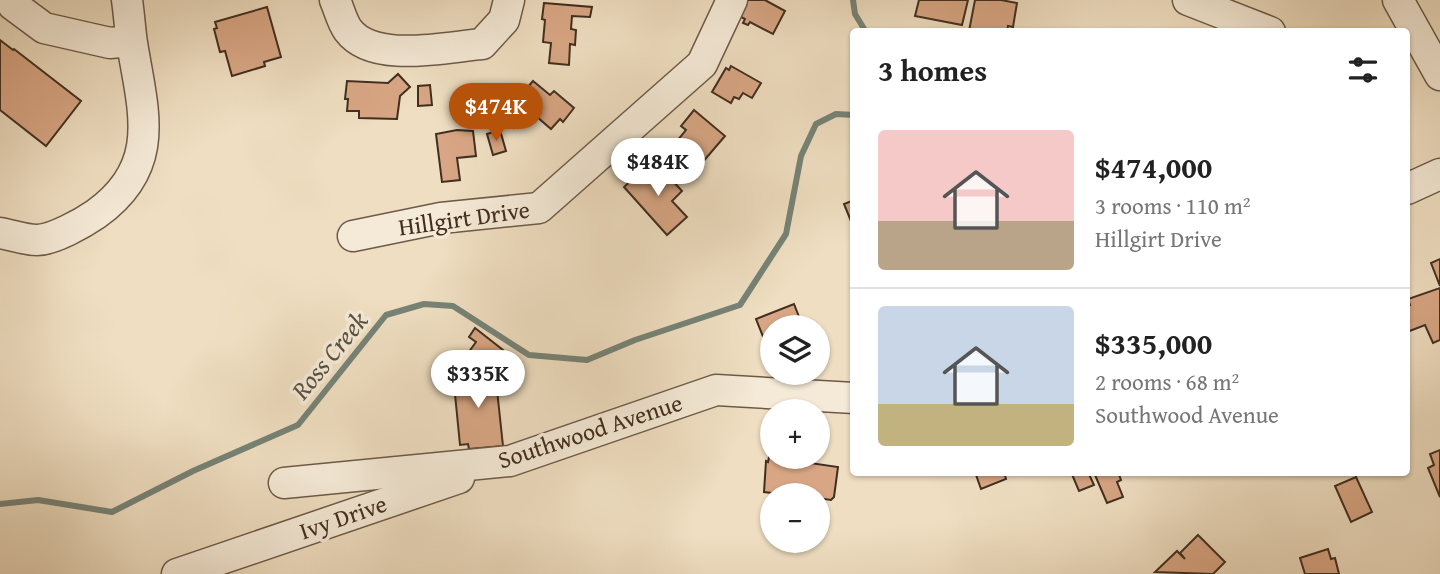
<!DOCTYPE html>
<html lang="en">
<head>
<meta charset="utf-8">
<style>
  body { margin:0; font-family:"Gentium Book Plus",serif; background:#f6f6f6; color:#222; height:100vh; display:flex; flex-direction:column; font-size:26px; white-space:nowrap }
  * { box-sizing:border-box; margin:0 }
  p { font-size:23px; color:#767676 }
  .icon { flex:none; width:38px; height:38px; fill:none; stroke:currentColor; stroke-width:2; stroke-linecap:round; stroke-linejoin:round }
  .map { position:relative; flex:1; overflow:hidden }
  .panel { position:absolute; left:850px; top:28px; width:560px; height:448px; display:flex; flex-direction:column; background:#fff; border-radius:7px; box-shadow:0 2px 5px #0004 }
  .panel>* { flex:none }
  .tools { position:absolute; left:760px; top:315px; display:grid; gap:14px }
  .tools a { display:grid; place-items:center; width:70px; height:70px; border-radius:50%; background:#fff; box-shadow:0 2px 5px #0004; font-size:35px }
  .price { position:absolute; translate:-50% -60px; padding:0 16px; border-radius:24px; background:#fff; color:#222; font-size:23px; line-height:46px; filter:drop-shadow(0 2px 4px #0008) }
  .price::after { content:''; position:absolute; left:50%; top:42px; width:21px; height:16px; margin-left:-10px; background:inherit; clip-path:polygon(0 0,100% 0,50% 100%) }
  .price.current { background:#b45309; color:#fff }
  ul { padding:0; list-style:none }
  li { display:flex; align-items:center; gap:21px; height:175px; padding:0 28px }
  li+li { border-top:2px solid #e0e0e0 }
  li span { display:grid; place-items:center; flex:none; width:196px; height:140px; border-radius:7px; color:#555 }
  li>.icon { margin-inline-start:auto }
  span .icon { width:84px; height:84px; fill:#fffc; stroke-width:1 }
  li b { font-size:30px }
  h2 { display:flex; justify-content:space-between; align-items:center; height:84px; padding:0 28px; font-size:30px }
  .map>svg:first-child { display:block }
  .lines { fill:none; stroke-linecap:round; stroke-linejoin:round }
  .stream { stroke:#768376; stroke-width:6 }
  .building { fill:#d8a684; stroke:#412e1f; stroke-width:2 }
  .minor-casing { stroke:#6c5a48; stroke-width:33 }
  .minor { stroke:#f5ead7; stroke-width:30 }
  .labels { text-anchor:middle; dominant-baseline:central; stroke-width:7; stroke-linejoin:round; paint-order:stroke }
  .street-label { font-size:24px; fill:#412e1f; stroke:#f5ead7 }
  .water-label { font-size:26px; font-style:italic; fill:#575243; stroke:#f5ead7 }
</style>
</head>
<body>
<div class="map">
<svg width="1440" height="574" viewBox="0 0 1440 574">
  <rect width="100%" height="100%" fill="#efdec1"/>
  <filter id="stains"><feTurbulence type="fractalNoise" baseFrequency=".00286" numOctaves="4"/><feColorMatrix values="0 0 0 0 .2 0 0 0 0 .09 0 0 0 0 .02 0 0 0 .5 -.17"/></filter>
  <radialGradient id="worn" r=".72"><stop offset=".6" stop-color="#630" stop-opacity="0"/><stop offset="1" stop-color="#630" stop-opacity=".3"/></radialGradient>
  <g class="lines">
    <g class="stream">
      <path d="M853,0L855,14L866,32"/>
      <path d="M0,504L38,500L112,512L193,471L298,425L386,315L424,304L453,306L529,355L587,360L635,340L740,305L786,234L801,156L816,124L836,114L854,115"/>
    </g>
  </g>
  <g class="building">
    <path d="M735,0H765L785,11L773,34L750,22L748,25L743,23L745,19L729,11Z"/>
    <path d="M919,0H968L962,25L915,16Z"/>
    <path d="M975,0H1001L1017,3L1013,27L1008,26L1007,32L969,31Z"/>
    <path d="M544,3L592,7L590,17L572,16L571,29L576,30L575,45L570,44L569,65L549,63L551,43L543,42L545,20L542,19Z"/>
    <path d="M267,7L281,57L264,62L265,66L232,76L225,51L220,52L214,29L217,28L215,22Z"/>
    <path d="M0,40L13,50L14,49L81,101L46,146L0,110Z"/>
    <path d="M731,66L761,83L752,98L743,93L739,99L734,97L731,103L712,92L726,68L729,70Z"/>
    <path d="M398,74L410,87L400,96L397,119L359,118V111H347L348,99H345L347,81L388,83Z"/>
    <path d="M533,81L550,95L554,91L574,108L563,122L560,119L551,129L529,110L514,128L500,112L517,92L526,85L528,87Z"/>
    <path d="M430,85L432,105L418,106V86Z"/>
    <path d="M694,110L725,136L701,164L685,151L687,149L677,141L686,130L681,126Z"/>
    <path d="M457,130L473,131L476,156L457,158L460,180L442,182L436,134Z"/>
    <path d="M500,130L506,151L493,155L487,134Z"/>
    <path d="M660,167L682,191L672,201L687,217L667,235L624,187L645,168L651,175Z"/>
    <path d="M854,200V225L853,226L844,204Z"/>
    <path d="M1440,259V286L1431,263Z"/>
    <path d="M1440,288V340L1433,343L1425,325L1407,332V306L1410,305L1408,299Z"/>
    <path d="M794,304L803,327H772V359L756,319Z"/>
    <path d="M475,328L503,350L486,372L468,359V353L476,342L469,337Z"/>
    <path d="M495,371L503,446L469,449L468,444L460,445L453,374Z"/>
    <path d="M1440,450V497L1428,468L1434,465L1430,454Z"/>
    <path d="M769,457L838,467L834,497L831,500L817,498V495H789L764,492L766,461L768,462Z"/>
    <path d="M975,472H1004L1006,479L981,489Z"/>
    <path d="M1071,472H1088L1094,485L1079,491Z"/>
    <path d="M1097,472H1118L1121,480L1117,482L1123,497L1107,503L1095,475Z"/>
    <path d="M1356,477L1372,512L1351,522L1335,486Z"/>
    <path d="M1198,535L1225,562L1213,574L1155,572L1177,551L1185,559L1180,553Z"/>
    <path d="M1328,549L1331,559L1335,558L1339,574H1305L1300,558Z"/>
  </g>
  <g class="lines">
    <defs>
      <g id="minor">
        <path d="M335,0C339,9 342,22 348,30C373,64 445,47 482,44L504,20L509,0"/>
        <path d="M1188,0L1270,32"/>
        <path d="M1398,0L1440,75"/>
        <path d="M13,5L44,28L110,43L131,41"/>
        <path d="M1407,189L1440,174"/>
        <path d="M0,233C12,235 25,240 37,240C53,240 83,223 96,214C163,166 143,111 132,43C130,29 129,14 127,0"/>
        <path d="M353,236L441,218L539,208L702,64L732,0"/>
        <path d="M284,483L510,461L716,390L854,398"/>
        <path d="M177,574L459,478"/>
      </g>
    </defs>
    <use href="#minor" class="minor-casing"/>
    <use href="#minor" class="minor"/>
  </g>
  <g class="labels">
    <g class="street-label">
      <text transform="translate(464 218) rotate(-8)">Hillgirt Drive</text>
      <text transform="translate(590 431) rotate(-18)">Southwood Avenue</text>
      <text transform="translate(343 517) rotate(-19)">Ivy Drive</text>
    </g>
    <g class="water-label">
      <text transform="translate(329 355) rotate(-51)">Ross Creek</text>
    </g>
  </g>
  <rect width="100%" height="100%" filter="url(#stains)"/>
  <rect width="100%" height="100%" fill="url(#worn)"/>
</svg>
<div class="tools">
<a><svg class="icon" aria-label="layers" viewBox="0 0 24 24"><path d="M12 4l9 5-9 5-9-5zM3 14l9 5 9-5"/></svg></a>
<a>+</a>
<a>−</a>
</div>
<b class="price current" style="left:496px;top:143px">$474K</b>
<b class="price" style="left:658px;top:198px">$484K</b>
<b class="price" style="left:478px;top:410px">$335K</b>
<section class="panel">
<h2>3 homes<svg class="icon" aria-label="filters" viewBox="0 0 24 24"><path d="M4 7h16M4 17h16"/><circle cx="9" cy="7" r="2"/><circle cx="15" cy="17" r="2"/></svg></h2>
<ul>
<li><span style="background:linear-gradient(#f6c9c9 65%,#b9a48a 0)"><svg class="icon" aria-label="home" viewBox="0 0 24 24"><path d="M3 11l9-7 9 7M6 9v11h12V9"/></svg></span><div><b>$474,000</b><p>3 rooms · 110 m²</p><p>Hillgirt Drive</p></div></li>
<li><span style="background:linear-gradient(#c9d6e8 70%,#c2b280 0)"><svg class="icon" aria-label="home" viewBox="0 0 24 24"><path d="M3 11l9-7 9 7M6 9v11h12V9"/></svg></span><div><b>$335,000</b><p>2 rooms · 68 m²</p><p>Southwood Avenue</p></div></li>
</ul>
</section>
</div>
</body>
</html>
